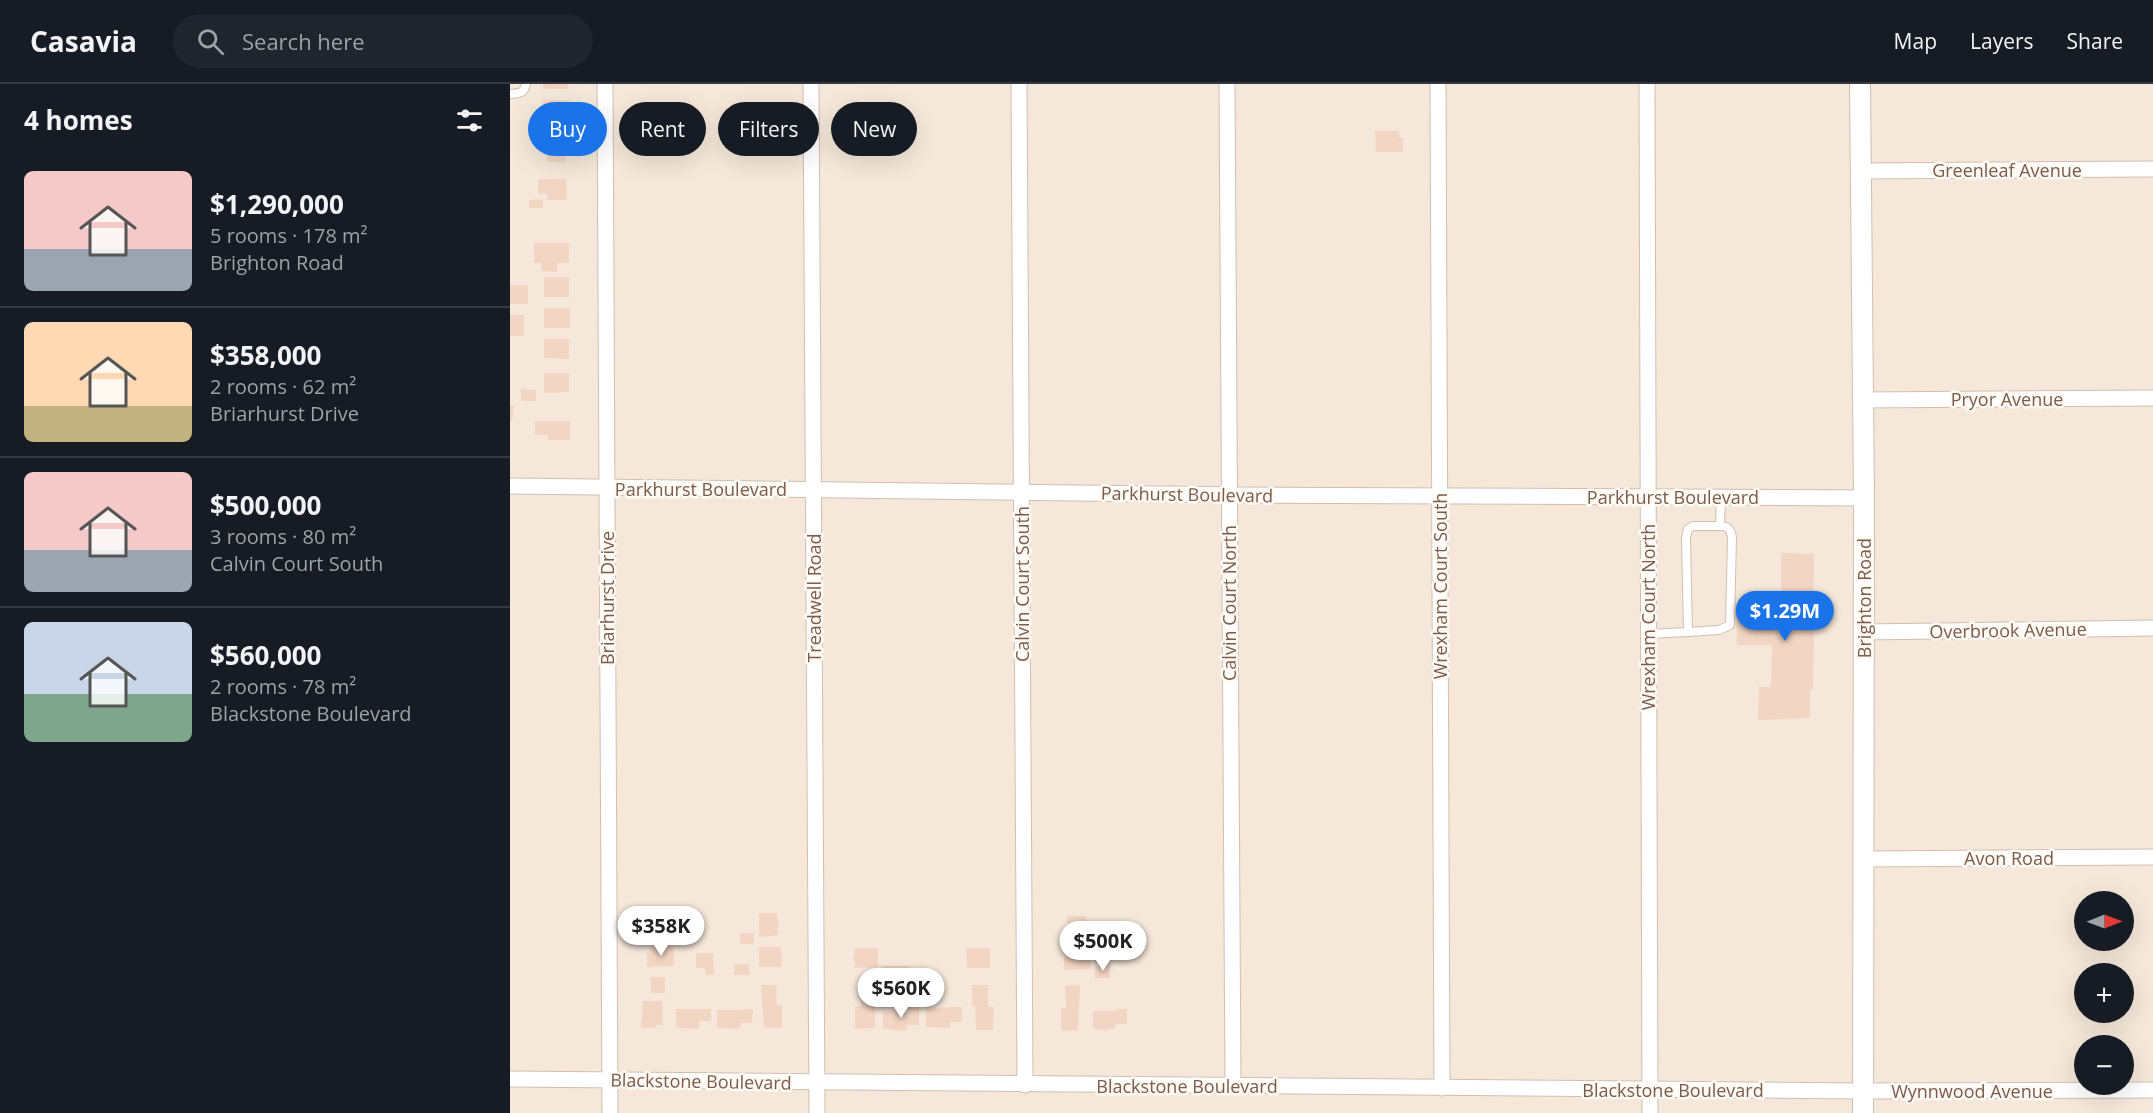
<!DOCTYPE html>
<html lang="en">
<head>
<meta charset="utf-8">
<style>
  body { margin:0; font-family:"Open Sans",sans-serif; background:#20242c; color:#f1f3f6; height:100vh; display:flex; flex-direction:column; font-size:22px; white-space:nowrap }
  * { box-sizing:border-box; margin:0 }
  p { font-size:20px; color:#9ea1a6 }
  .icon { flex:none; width:33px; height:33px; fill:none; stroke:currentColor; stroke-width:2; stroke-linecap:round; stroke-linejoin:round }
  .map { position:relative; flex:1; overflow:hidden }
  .sheet { display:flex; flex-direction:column; background:#171b24; width:510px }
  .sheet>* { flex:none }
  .banner { position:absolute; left:18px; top:18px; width:570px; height:54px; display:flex; gap:12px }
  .needle { width:39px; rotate:89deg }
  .buttons { position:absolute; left:1564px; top:807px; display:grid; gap:12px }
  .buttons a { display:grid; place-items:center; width:60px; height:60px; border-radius:50%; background:#171b24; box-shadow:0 6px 24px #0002; font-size:30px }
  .price { position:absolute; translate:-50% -51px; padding:0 14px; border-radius:21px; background:#fff; color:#222; font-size:20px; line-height:39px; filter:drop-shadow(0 2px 3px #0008) }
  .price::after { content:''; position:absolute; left:50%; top:36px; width:18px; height:14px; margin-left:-9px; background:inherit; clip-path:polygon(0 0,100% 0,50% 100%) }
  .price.on { background:#1a73e8; color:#fff }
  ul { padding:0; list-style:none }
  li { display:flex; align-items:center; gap:18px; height:150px; padding:0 24px }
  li+li { border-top:2px solid #363941 }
  li span { display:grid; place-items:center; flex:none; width:168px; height:120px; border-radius:9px; color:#555 }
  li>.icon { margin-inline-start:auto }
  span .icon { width:72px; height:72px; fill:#fffc; stroke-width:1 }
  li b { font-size:26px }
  h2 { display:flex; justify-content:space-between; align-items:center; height:72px; padding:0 24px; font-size:26px }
  .tag { padding:0 21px; border-radius:27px; background:#171b24; box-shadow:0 6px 24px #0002; font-size:21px; line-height:54px }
  .tag.on { background:#1a73e8; color:#fff }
  header { display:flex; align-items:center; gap:36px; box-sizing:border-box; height:84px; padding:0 30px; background:#171b24; border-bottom:2px solid #363941 }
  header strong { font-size:28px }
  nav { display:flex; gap:33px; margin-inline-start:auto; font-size:21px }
  .search { width:420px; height:54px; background:#20242c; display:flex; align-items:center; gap:15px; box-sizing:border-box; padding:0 21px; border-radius:33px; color:#9ea1a6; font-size:22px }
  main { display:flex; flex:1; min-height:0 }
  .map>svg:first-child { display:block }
  .residential { fill:#f5e8da; fill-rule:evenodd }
  .building { fill:#f3d5c3 }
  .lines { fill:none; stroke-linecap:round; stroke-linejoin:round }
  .service-casing { stroke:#d1beb0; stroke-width:10 }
  .minor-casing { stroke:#d1beb0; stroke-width:17 }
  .tertiary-casing { stroke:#d1beb0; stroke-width:22 }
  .service { stroke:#fff; stroke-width:8 }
  .minor { stroke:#fff; stroke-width:15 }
  .tertiary { stroke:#fff; stroke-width:20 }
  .labels { text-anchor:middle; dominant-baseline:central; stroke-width:5; stroke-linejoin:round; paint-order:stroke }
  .street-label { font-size:18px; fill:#7a5c4d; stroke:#fffaf3 }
</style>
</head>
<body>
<header>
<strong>Casavia</strong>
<div class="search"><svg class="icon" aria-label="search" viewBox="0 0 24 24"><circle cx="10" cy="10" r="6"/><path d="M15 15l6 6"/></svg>Search here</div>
<nav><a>Map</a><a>Layers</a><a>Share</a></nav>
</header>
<main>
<section class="sheet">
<h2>4 homes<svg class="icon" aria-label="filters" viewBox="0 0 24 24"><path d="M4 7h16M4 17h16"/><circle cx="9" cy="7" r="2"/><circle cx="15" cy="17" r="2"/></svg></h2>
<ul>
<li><span style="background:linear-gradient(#f6c9c9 65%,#9aa5b1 0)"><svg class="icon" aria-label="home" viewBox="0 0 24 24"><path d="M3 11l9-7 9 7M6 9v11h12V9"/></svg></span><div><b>$1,290,000</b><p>5 rooms · 178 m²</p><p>Brighton Road</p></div></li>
<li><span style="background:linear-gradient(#ffd9b3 70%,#c2b280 0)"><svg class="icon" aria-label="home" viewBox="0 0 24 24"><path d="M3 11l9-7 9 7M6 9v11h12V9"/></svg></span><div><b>$358,000</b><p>2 rooms · 62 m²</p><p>Briarhurst Drive</p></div></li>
<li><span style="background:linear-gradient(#f6c9c9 65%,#9aa5b1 0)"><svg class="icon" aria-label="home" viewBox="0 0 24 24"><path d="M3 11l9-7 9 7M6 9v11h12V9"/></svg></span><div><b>$500,000</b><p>3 rooms · 80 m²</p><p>Calvin Court South</p></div></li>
<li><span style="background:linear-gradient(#c9d6e8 60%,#7fa58c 0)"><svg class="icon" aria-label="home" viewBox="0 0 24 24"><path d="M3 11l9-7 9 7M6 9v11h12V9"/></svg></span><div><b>$560,000</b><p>2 rooms · 78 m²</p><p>Blackstone Boulevard</p></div></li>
</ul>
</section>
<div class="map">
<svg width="1643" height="1029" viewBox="0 0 1643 1029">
  <rect width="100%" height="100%" fill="#fdf6ec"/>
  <path class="residential" d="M0,0H1643V1029H0ZM1575,818H1614V856H1575ZM1575,890H1614V928H1575ZM1575,962H1614V1000H1575Z"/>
  <g class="building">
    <rect x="33" y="0" width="25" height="5"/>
    <path d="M33,16H59L58,36H47V46L24,45V35H33Z"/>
    <path d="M865,47H889V54H893V68H866Z"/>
    <rect x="37" y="54" width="19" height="24"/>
    <path d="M28,95H56L57,116H37V110H28Z"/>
    <path d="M33,115V124H19V116Z"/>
    <path d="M24,159H59V179H47V188L31,187V179H24Z"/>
    <rect x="34" y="193" width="25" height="20"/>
    <rect x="0" y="201" width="18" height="19"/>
    <rect x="34" y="224" width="26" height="20"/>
    <rect x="0" y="231" width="14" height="21"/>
    <path d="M34,255H59V275L34,274Z"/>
    <path d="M34,289H59V308L34,309Z"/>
    <path d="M11,305L26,306V317H11Z"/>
    <path d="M0,321L4,322L2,337H0Z"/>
    <path d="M25,337H60V356H38V351H25Z"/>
    <path d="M1271,469L1304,470L1303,525H1276V536H1304L1303,606H1300V634L1248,636L1249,603H1261L1262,561H1227L1226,525H1271Z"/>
    <path d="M140,829H164V849H138Z"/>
    <path d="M249,829H267L269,844H267L268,851L249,853Z"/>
    <path d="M557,832H576V857H566V854H557Z"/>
    <rect x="586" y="848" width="15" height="15"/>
    <path d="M183,849V860H169V850Z"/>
    <rect x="230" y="849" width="14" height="11"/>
    <path d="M164,862V882L137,883V869H140L139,863Z"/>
    <path d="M249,863H271L272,883H249Z"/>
    <path d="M345,864H368V883L345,884V877H343Z"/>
    <path d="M456,864H480V884H457Z"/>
    <path d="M557,866H580L581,885L554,886V873L557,872Z"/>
    <path d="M186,869H203L204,890L195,891V884H186Z"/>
    <rect x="224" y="880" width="15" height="11"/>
    <path d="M600,881V894H585V882Z"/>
    <rect x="373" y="882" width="26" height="10"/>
    <rect x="141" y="893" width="14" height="16"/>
    <path d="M251,901H266L267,921H272V944H254Z"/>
    <path d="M462,901H478V923H484L483,946H466L465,922H462Z"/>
    <path d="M570,901L568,946L551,947V924H556L555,902Z"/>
    <path d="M351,910H365V944L345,945V922H351Z"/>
    <path d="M133,917H152L153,941H146V944H131Z"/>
    <path d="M398,922H409V941H397V947L373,945V928L391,926L392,928H398Z"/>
    <path d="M440,923H452V938H440V944L416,943V925Z"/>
    <path d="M166,925H201V937H189V945L166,944Z"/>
    <path d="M232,925H243L242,939H231L230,945L207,944V926H232Z"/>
    <path d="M605,925H617V940H605V945H596V947L583,944V927H605Z"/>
  </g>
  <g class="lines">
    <defs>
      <g id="service">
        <path d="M0,10C9,9 14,10 16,0"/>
        <path d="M1178,548L1209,546L1220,541L1222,453C1220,445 1218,442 1210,442"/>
        <path d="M1138,550L1178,548L1176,454L1178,445L1183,442H1210L1211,413"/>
      </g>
      <g id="minor">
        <path d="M95,0L100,1029"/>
        <path d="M301,0L307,1029"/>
        <path d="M509,0L515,1001"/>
        <path d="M717,0L723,1002"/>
        <path d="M928,0L932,1004"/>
        <path d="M1137,0L1140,1029"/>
        <path d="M1350,87L1643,85"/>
        <path d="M1352,316L1643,314"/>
        <path d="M0,402L733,411L1354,414"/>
        <path d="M1353,548L1643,544"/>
        <path d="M1355,775L1643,773"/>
        <path d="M0,995L1353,1007L1643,1006"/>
      </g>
      <path id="tertiary" d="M1350,0L1354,414L1353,1029"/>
    </defs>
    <use href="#service" class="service-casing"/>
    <use href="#minor" class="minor-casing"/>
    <use href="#tertiary" class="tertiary-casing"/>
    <use href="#service" class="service"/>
    <use href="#minor" class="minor"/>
    <use href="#tertiary" class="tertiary"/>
  </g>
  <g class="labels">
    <g class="street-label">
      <text x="1497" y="86">Greenleaf Avenue</text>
      <text x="1497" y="315">Pryor Avenue</text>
      <text x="191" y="405">Parkhurst Boulevard</text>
      <text transform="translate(677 410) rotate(1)">Parkhurst Boulevard</text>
      <text x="1163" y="413">Parkhurst Boulevard</text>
      <text transform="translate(512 500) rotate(-90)">Calvin Court South</text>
      <text transform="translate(930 502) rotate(-90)">Wrexham Court South</text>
      <text transform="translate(97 514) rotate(-90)">Briarhurst Drive</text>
      <text transform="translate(304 514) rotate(-90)">Treadwell Road</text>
      <text transform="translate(1354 514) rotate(-90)">Brighton Road</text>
      <text transform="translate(719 519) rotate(-90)">Calvin Court North</text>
      <text transform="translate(1138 533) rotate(-90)">Wrexham Court North</text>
      <text transform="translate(1498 546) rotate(-1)">Overbrook Avenue</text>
      <text x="1499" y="774">Avon Road</text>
      <text transform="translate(191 997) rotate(1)">Blackstone Boulevard</text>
      <text x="677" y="1002">Blackstone Boulevard</text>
      <text x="1163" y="1006">Blackstone Boulevard</text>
      <text x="1462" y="1007">Wynnwood Avenue</text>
    </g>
  </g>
</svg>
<div class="buttons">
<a><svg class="needle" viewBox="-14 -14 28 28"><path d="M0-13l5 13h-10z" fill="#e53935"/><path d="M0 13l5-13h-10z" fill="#9ea1a6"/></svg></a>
<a>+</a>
<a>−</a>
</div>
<b class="price on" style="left:1275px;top:558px">$1.29M</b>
<b class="price" style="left:151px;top:873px">$358K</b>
<b class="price" style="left:593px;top:888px">$500K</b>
<b class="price" style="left:391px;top:935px">$560K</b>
<div class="banner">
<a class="tag on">Buy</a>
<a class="tag">Rent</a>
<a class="tag">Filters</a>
<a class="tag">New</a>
</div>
</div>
</main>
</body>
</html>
